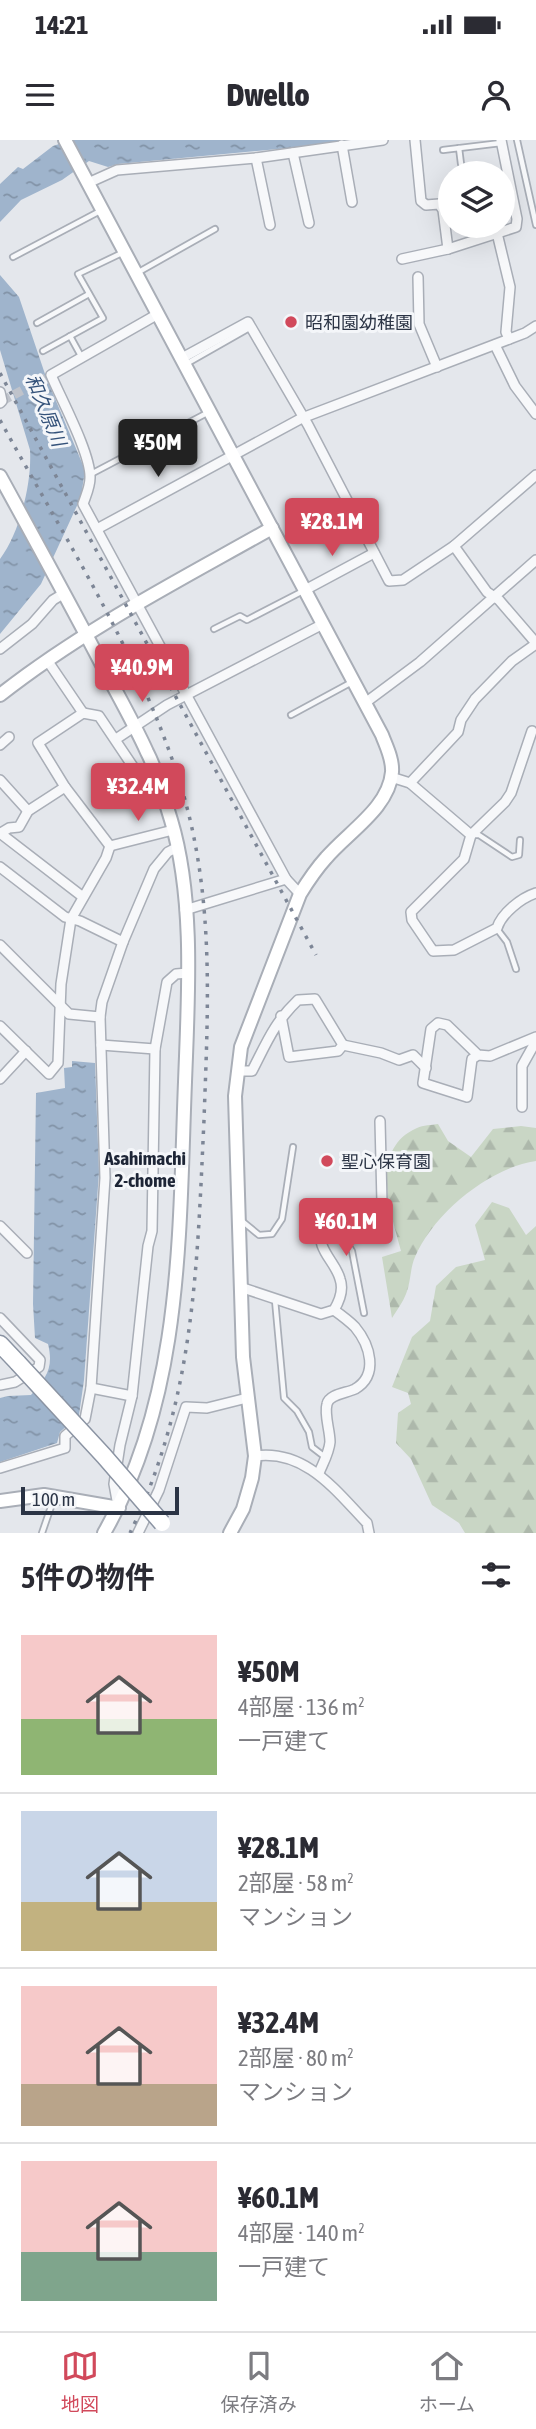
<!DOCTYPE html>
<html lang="ja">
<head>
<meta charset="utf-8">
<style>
  body { margin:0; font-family:"Asap Condensed","Noto Sans JP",sans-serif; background:#f7f7f7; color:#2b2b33; height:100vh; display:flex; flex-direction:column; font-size:26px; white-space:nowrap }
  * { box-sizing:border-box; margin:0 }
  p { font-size:23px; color:#7c7c81 }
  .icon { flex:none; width:38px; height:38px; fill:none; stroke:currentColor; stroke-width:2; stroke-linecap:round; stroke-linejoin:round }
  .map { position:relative; height:1393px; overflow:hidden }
  .drawer { display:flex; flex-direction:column; background:#fff; flex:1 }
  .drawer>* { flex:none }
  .fabs { position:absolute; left:438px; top:21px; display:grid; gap:14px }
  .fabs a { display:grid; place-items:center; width:77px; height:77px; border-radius:50%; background:#fff; box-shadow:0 7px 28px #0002; font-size:35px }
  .scale { position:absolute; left:21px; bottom:18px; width:158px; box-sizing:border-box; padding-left:7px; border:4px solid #2b3445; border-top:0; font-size:19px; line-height:24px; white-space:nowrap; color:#2b3445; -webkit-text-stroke:5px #f4f6f9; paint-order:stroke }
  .price { position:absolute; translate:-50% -60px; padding:0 16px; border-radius:7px; background:#d1495b; color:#fff; font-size:23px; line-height:46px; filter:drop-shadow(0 2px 4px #0008) }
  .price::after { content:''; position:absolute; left:50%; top:42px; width:21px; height:16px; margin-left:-10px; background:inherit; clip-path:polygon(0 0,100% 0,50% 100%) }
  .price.selected { background:#222; color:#fff }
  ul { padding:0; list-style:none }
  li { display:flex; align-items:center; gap:21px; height:175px; padding:0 21px }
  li+li { border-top:2px solid #e1e1e2 }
  li span { display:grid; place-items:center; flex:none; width:196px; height:140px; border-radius:0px; color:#555 }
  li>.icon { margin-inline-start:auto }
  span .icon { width:84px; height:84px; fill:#fffc; stroke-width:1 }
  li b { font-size:30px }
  h2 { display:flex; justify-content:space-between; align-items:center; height:84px; padding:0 21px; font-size:30px }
  .status { display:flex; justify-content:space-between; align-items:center; height:49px; padding:0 35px; background:#fff; direction:ltr }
  .status svg { height:19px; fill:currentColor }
  header { display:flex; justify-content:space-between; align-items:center; height:91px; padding:0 21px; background:#fff; font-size:32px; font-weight:800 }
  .tabs { display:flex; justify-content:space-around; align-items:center; height:98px; border-top:2px solid #e1e1e2; background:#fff; font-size:19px; color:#7c7c81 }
  .tabs a { display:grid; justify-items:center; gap:4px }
  .tabs .selected { color:#d1495b }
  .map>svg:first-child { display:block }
  .forest { fill:url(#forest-firs) }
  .water { fill:url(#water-ripples) }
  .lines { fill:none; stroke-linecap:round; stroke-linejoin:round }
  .street-tunnel { stroke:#bfc3cb; stroke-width:9; stroke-dasharray:9 4.5; stroke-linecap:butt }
  .lane-casing { stroke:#a9aeb7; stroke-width:8 }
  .street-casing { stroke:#a9aeb7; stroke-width:12 }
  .secondary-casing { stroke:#a9aeb7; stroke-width:16 }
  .highway-casing { stroke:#8b94a3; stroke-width:19 }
  .lane { stroke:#f7f8fa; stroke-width:4.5 }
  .street { stroke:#f7f8fa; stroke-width:9 }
  .secondary { stroke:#fff; stroke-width:12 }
  .highway { stroke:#fff; stroke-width:16 }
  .rail { stroke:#7d8696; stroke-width:3.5; stroke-dasharray:3.5 7; stroke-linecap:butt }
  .highway-bridge-casing { stroke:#8b94a3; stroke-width:19; stroke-linecap:butt }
  .highway-bridge { stroke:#fff; stroke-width:16 }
  .poi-dot { fill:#d1495b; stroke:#f4f6f9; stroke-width:2.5 }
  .labels { text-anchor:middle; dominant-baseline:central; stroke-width:6; stroke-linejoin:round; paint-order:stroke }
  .poi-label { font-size:18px; fill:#2b3445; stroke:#f4f6f9; text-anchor:start }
  .water-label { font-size:19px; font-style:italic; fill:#34527a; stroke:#f4f6f9 }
  .neighbourhood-label { font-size:19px; font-weight:bold; fill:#1d2536; stroke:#f4f6f9 }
</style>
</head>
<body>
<div class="status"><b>14:21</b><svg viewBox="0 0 49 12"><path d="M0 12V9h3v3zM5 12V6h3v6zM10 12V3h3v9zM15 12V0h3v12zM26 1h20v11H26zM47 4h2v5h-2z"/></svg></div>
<header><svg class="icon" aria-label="menu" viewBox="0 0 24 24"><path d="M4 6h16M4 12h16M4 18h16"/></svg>Dwello<svg class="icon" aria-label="person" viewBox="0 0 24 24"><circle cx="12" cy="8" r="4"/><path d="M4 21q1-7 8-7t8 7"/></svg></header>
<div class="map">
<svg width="536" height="1393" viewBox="0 0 536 1393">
  <defs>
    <pattern id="forest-firs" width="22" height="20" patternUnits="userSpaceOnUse" patternTransform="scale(1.75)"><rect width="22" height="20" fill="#c9d6c5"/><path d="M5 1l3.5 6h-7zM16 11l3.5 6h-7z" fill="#adb8ab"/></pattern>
    <pattern id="water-ripples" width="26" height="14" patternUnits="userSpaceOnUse" patternTransform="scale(1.75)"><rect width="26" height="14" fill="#9fb4cc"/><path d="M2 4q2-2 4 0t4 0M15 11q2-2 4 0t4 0" fill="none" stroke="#8293a7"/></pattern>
  </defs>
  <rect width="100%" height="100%" fill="#e4e7ec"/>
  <g class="forest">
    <path d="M438,984L448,1001L471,1017L493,989L521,986L536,988V1021C489,1028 434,1073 415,1117C410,1128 411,1142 406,1154C403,1162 397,1170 392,1178L382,1117L401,1111C391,1073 368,1009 417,988C423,985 432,985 438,984Z"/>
    <path d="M492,1062L509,1068L526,1095L536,1086V1393H465L459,1383L432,1365L411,1319L396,1303L398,1273L411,1264L408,1253L392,1247L412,1197L430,1181L436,1146L456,1127L485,1120L475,1085Z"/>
  </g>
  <g class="water">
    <path d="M71,0H374L118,24L108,27L89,21L62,40L21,60L0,82V44L18,27L23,29L53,6Z"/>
    <path d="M0,135L19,157L46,237L85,330L81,357L41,444L0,494V419C20,392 32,343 30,310L0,210Z"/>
    <path d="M72,921L95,923L99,1032L84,1240L79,1275L60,1292L57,1303L0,1322V1258L8,1256L31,1255C46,1238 54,1228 48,1204L35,1198L33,1164L36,953L65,948L64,928L72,927Z"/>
  </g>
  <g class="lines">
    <path class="street-tunnel" d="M2,261L51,235"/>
    <defs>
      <g id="lane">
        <path d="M517,0L536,85"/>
        <path d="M459,8L461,24"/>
        <path d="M443,10L501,3"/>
        <path d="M13,117L102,70"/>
        <path d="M137,133L215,89"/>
        <path d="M37,183L89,154"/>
        <path d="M70,196L81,216"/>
        <path d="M43,211L103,178L78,134L124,112"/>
        <path d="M186,224L251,187"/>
        <path d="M91,334L207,273"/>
        <path d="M214,489L240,476L247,480L303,451"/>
        <path d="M291,575L352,542"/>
        <path d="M473,695H479L512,717L519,715L520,700"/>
        <path d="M497,789L507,802L516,829"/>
        <path d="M332,1079L352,1111L364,1173"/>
        <path d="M242,1081L259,1095L272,1094L282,1079L293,1007"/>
        <path d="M275,1160L284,1258L297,1271L309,1292L312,1307L325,1317"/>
        <path d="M42,1393L54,1358"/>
      </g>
      <g id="street">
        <path d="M415,0L421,61L426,65L439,64L443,70L448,109"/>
        <path d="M342,5L352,62"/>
        <path d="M293,13L309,83"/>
        <path d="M256,18L270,85"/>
        <path d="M88,43L117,30L256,18L383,0"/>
        <path d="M497,93L510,147L506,192L509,199"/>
        <path d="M402,119L448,109L516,87L517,79L501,0"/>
        <path d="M418,137L419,184L437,227"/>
        <path d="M158,174L51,235C61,259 91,314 90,338C90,347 86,355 83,364L286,739"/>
        <path d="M495,205L515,246L536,274"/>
        <path d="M182,218L248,182L308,285L389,441L403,440L454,406L487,452L499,460L536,503"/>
        <path d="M0,252L2,261L0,263"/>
        <path d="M97,389L302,278L525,193L536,186"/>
        <path d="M454,406L536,335"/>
        <path d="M305,450L374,413"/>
        <path d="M0,509L32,484L53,460L63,454"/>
        <path d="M47,520L83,573"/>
        <path d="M365,563L420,522L536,420"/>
        <path d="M116,599L167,565L323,484"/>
        <path d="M0,605L9,597"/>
        <path d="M391,637L410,643L471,695L464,719L411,772L412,780L433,811L454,810L497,788C502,773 521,758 536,753"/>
        <path d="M0,640L28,671"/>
        <path d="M410,643L458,592L461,580L475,559L512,521L536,504"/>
        <path d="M0,693L83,757"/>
        <path d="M1,693L9,688L19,687L28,671L65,647"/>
        <path d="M471,695L505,662L511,653L532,591"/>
        <path d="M110,706L65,647L38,603L83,573L99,576L144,643L159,644"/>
        <path d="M110,706L173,690"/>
        <path d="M0,727L65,777L80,781L123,802"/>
        <path d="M185,770L286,739L300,754"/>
        <path d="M0,805L69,874L100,877"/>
        <path d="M0,886L49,934L58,923L61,844L71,779L106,718L110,706"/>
        <path d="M101,905L155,909"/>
        <path d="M343,905L381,913L399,920L413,915L426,928"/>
        <path d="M478,915L472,919L467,957L423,943L431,889L438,883L447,885L478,915L490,916L536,897"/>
        <path d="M238,931H252C267,902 274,883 298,860L315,859L343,905L338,911L289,917L281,876"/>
        <path d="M0,939L26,911"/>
        <path d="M522,967V926L536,901"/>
        <path d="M0,1086L27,1113"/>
        <path d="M240,1147L321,1174L334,1170C340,1160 344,1150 340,1139C337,1127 326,1117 322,1105C312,1074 362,1066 382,1063L380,981"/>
        <path d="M0,1178L40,1220L39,1227L15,1242L0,1245"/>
        <path d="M91,1248L132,1256"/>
        <path d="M255,1316C306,1309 336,1351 367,1383L369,1393"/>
        <path d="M0,1328L65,1308V1296L85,1279L91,1248L105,1038L100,877L102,862L123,802L154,729L168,712L176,708"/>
        <path d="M319,1333C323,1323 329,1313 330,1302C330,1290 324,1275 327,1264C329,1254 347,1253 355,1249C379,1235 370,1205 355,1187C349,1181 341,1175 334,1170"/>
        <path d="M118,1366L114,1344L120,1305L132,1256L148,1106L152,1091L155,909L167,842L176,834L188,833"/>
        <path d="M138,1393L159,1350L186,1267L207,1268L247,1258"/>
      </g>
      <g id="secondary">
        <path d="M65,0L382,595C386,606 393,619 392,632C389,668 348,692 326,718C316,729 308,741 300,754L241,907L235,956L243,1217L255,1316L252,1338L243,1369L230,1393"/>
        <path d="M0,336C34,398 68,460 101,523C116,552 133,581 147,612C158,633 164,658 171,680C195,760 188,859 185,942C179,1093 183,1257 104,1393"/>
        <path d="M0,555C84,489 180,440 272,388"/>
        <path d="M0,1361L44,1355L119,1368"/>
      </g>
      <path id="highway" d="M0,1204L18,1223"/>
    </defs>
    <use href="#lane" class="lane-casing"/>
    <use href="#street" class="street-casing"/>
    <use href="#secondary" class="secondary-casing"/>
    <use href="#highway" class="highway-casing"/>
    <use href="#lane" class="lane"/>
    <use href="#street" class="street"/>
    <use href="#secondary" class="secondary"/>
    <use href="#highway" class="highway"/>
    <g class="rail">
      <path d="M0,233L316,815"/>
      <path d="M0,280C64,397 140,515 180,643C215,755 208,865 204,980C197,1127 195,1258 130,1393"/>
    </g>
    <defs>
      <path id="highway-bridge" d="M18,1223L104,1316L162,1383"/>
    </defs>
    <use href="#highway-bridge" class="highway-bridge-casing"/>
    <use href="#highway-bridge" class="highway-bridge"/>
  </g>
  <g class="poi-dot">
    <circle cx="291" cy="182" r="7"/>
    <circle cx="327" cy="1021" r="7"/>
  </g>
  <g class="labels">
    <g class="poi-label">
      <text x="305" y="182">昭和園幼稚園</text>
      <text x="341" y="1021">聖心保育園</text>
    </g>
    <g class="water-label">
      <text transform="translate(46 270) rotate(68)">和久原川</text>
    </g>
    <g class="neighbourhood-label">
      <text x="145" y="1018">Asahimachi<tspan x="145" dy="22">2-chome</tspan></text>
    </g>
  </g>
</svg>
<div class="fabs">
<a><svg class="icon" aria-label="layers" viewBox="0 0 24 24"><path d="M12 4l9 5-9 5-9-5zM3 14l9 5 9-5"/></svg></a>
</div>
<div class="scale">100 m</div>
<b class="price selected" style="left:158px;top:339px">¥50M</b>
<b class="price" style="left:332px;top:418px">¥28.1M</b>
<b class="price" style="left:142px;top:564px">¥40.9M</b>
<b class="price" style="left:138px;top:683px">¥32.4M</b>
<b class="price" style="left:346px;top:1118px">¥60.1M</b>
</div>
<section class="drawer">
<h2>5件の物件<svg class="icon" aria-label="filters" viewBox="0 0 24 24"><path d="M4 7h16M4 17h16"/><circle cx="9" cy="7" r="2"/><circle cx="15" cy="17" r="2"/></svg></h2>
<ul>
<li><span style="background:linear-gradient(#f6c9c9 60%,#8fb573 0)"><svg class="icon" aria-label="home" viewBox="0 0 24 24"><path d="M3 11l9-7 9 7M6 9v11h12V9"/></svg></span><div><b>¥50M</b><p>4部屋 · 136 m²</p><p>一戸建て</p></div></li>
<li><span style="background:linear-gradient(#c9d6e8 65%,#c2b280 0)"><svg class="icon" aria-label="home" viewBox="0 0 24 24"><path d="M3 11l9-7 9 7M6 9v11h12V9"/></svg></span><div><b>¥28.1M</b><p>2部屋 · 58 m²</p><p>マンション</p></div></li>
<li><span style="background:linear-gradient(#f6c9c9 70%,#b9a48a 0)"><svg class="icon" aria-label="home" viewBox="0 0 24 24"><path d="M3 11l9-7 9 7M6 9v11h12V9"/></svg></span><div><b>¥32.4M</b><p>2部屋 · 80 m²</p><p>マンション</p></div></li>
<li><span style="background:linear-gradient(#f6c9c9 65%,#7fa58c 0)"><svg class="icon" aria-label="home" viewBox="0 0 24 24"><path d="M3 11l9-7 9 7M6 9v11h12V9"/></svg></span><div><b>¥60.1M</b><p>4部屋 · 140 m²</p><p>一戸建て</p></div></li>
</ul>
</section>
<nav class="tabs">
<a class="selected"><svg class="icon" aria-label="map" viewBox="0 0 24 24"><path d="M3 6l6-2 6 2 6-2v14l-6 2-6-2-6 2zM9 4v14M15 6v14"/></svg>地図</a>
<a><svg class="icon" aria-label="saved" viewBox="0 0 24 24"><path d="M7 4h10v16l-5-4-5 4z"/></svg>保存済み</a>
<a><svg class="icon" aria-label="home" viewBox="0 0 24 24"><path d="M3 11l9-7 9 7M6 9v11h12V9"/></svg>ホーム</a>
</nav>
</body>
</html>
